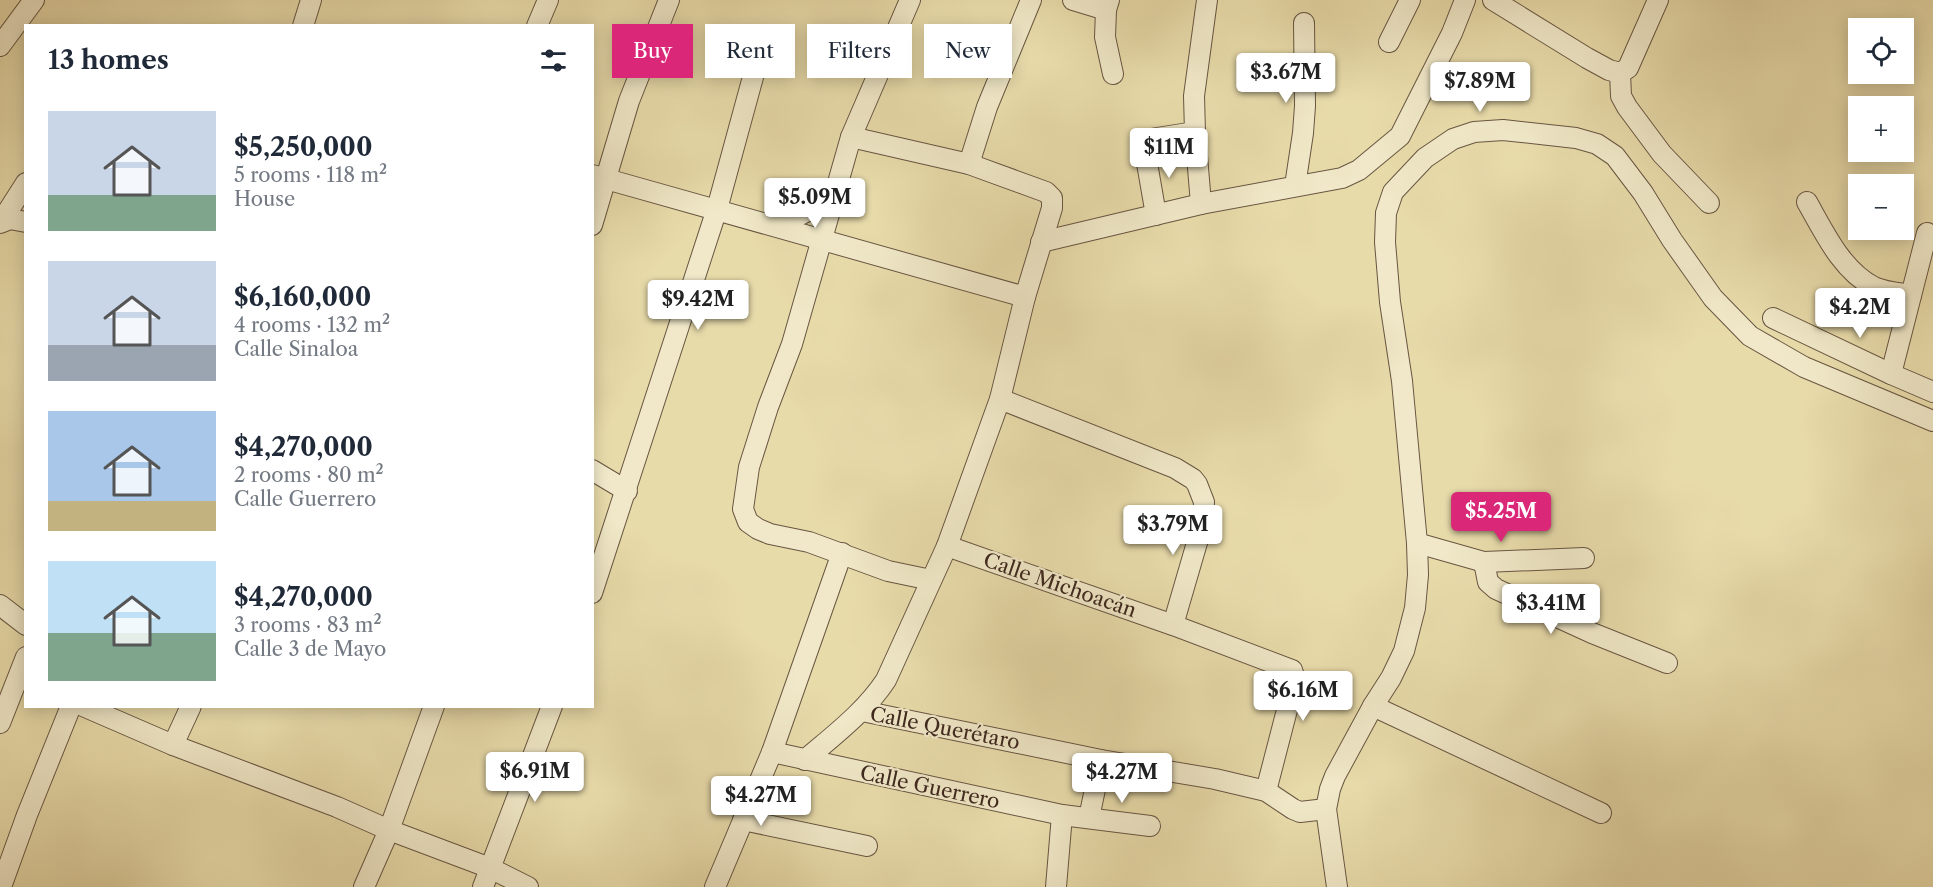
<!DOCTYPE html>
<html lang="en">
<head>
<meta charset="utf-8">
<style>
  body { margin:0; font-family:"Libre Caslon Text",serif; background:#f6f6f7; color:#1f2937; height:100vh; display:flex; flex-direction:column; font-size:22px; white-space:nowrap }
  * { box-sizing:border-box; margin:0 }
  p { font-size:20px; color:#747a83 }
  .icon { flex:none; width:33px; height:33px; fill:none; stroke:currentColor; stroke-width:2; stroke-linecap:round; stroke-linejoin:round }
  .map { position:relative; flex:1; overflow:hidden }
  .sheet { position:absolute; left:24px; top:24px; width:570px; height:684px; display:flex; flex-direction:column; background:#fff; border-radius:0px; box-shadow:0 3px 15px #0003 }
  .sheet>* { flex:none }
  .banner { position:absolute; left:612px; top:24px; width:570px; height:54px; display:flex; gap:12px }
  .fabs { position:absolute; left:1848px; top:18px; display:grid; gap:12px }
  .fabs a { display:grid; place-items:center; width:66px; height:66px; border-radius:0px; background:#fff; box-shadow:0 3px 15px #0003; font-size:30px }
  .price { position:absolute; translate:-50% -51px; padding:0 14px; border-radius:6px; background:#fff; color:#222; font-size:20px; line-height:39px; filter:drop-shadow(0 2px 3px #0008) }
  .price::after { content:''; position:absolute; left:50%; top:36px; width:18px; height:14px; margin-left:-9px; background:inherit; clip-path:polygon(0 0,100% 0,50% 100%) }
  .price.current { background:#db2777; color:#fff }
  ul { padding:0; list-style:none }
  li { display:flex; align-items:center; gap:18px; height:150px; padding:0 24px }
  li span { display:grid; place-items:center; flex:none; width:168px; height:120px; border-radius:0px; color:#555 }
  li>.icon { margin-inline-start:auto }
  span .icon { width:72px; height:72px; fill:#fffc; stroke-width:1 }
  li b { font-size:26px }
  h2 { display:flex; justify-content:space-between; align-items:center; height:72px; padding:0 24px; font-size:26px }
  .pill { padding:0 21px; border-radius:0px; background:#fff; box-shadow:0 3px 15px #0003; font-size:21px; line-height:54px }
  .pill.current { background:#db2777; color:#fff }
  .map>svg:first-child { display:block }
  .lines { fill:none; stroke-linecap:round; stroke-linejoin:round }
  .minor-casing { stroke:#685642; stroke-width:22 }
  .minor { stroke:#f0e8c8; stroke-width:20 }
  .labels { text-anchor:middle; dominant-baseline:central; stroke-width:4.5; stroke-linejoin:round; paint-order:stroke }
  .street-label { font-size:20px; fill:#3e291f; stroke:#f0e8c8 }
</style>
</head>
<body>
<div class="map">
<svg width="1933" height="887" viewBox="0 0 1933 887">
  <rect width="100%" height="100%" fill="#e8dbaa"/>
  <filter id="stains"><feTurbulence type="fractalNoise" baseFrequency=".00333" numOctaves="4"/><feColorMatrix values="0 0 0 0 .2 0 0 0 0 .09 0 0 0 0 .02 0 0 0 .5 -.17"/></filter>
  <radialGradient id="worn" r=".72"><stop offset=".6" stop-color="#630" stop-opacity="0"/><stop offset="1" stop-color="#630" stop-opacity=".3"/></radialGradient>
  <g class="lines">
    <defs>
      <g id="minor">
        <path d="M910,0L851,137L792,344L768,407L749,467L743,509L748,522L758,529L770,534L809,542L888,571L931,580"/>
        <path d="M1073,0L1106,10L1109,0"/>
        <path d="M1493,0L1587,58L1609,70L1620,73L1628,68L1658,0"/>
        <path d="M1106,10L1105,37L1113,74"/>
        <path d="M303,26L311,0"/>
        <path d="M537,26L548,0"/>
        <path d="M1389,42L1410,0"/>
        <path d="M0,46L34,0"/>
        <path d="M1620,73L1621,96L1627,107L1662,154L1709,203"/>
        <path d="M969,164L987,107L1031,0"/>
        <path d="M592,175L1025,297"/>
        <path d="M1295,186L1303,133L1305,106L1304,23"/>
        <path d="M1807,202C1824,232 1842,271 1874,287C1885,292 1899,293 1911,295"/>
        <path d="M1201,204L1195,132L1194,96L1207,0"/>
        <path d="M1156,215L1144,146L1151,139L1195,132"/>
        <path d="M1,222L26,183"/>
        <path d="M0,223L10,219L26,222"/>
        <path d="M592,225L629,101L669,0"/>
        <path d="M772,225C800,218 814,208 837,190"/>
        <path d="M1041,242L1201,204L1342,178L1359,170L1400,136L1452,33L1465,0"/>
        <path d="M1773,318L1891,374L1933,392"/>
        <path d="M1891,374L1927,233"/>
        <path d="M1000,399L1175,468L1193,479L1197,484L1204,502L1203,522L1173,625"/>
        <path d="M592,470L627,491"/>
        <path d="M1417,543L1484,562L1584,558"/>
        <path d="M947,546L1173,625L1292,670L1295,679L1266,791"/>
        <path d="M1484,562L1488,582L1496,589L1592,633L1667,663"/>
        <path d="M592,593L717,209L759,55"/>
        <path d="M0,605L26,625"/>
        <path d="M83,706L173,745L337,807L389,830L490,868L528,887"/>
        <path d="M1373,706L1601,813"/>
        <path d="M862,711L1101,760L1215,779L1266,791L1293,809L1300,812L1326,809"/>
        <path d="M0,723L26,657"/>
        <path d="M173,745L191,706"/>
        <path d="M772,752L1062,815L1150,826"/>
        <path d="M805,760C834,735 865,712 886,680L947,546L1000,399L1025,297L1052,208V198L1046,192L969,164L851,137"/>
        <path d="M1089,818L1101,760"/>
        <path d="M743,820L867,846"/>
        <path d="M1,887L27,815L71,706"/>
        <path d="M364,887L389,830L434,706"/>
        <path d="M483,887L552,706"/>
        <path d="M715,887L772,752L842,553"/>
        <path d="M1056,887L1062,815"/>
        <path d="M1337,887L1326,809L1330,789L1335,776L1373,706L1391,678L1404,651L1415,608L1418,575L1417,543L1402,381L1390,302L1385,242L1386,213L1393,192L1425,158L1453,139L1474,132L1503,130L1576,138L1597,144L1615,156L1643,193L1672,240L1713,298L1750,336L1804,367L1933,421"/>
      </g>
    </defs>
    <use href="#minor" class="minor-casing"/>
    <use href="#minor" class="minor"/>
  </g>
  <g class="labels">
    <g class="street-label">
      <text transform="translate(1060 585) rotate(19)">Calle Michoacán</text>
      <text transform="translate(945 728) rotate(11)">Calle Querétaro</text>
      <text transform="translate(930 787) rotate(12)">Calle Guerrero</text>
    </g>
  </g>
  <rect width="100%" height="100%" filter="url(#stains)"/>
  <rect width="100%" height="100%" fill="url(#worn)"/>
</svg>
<div class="fabs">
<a><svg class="icon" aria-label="locate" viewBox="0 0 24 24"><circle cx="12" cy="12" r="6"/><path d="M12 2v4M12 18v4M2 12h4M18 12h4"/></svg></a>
<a>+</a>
<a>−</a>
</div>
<b class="price" style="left:1286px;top:104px">$3.67M</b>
<b class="price" style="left:1480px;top:113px">$7.89M</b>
<b class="price" style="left:1169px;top:179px">$11M</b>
<b class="price" style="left:815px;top:229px">$5.09M</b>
<b class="price" style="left:698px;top:331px">$9.42M</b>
<b class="price" style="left:1860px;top:339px">$4.2M</b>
<b class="price current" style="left:1501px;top:543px">$5.25M</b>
<b class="price" style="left:1173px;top:556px">$3.79M</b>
<b class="price" style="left:1551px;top:635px">$3.41M</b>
<b class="price" style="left:1303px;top:722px">$6.16M</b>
<b class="price" style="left:535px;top:803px">$6.91M</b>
<b class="price" style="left:1122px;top:804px">$4.27M</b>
<b class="price" style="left:761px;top:827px">$4.27M</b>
<div class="banner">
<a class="pill current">Buy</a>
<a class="pill">Rent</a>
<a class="pill">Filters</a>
<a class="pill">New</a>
</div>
<section class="sheet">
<h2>13 homes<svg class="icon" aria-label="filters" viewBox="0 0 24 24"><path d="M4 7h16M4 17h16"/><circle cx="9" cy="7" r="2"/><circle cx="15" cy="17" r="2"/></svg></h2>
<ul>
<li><span style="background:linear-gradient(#c9d6e8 70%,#7fa58c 0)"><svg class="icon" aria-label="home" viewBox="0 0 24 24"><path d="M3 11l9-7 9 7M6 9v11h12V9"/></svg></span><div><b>$5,250,000</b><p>5 rooms · 118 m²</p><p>House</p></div></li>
<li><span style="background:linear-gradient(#c9d6e8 70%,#9aa5b1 0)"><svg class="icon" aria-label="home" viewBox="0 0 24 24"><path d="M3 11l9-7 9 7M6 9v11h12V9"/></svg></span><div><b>$6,160,000</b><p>4 rooms · 132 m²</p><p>Calle Sinaloa</p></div></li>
<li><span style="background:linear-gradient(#a9c7e8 75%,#c2b280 0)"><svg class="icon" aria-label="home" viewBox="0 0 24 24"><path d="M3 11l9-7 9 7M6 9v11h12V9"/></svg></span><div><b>$4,270,000</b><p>2 rooms · 80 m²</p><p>Calle Guerrero</p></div></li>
<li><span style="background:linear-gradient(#bfe0f5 60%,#7fa58c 0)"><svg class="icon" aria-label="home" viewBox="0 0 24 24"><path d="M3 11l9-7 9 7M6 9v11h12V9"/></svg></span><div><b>$4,270,000</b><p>3 rooms · 83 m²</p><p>Calle 3 de Mayo</p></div></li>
</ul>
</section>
</div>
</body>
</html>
